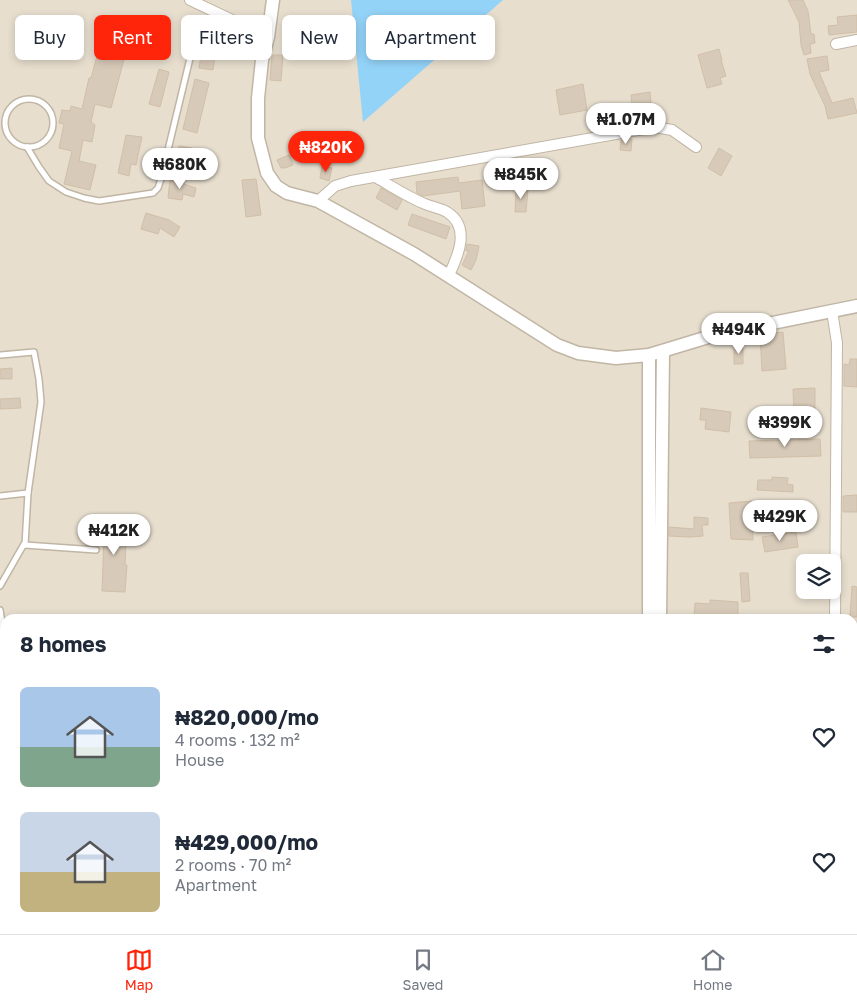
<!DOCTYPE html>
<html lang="en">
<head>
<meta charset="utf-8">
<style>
  body { margin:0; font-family:"Golos Text",sans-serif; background:#f2f2f3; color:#1f2937; height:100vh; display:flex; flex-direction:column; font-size:19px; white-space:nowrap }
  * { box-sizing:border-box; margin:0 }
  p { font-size:16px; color:#747a83 }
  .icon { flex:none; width:28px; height:28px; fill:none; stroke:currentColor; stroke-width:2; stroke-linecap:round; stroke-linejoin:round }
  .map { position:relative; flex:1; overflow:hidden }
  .details { position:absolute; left:0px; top:614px; width:858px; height:321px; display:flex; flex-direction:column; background:#fff; border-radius:15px 15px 0 0; box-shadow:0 2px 8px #0003 }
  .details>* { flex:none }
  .hud { position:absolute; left:15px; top:15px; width:500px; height:45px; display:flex; gap:10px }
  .tools { position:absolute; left:796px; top:554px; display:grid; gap:10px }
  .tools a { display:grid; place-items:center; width:45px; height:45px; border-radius:8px; background:#fff; box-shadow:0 2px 8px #0003; font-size:25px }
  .price { position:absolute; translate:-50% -42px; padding:0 11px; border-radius:18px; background:#fff; color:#222; font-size:16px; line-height:32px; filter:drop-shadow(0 1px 2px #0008) }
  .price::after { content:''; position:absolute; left:50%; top:30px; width:15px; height:11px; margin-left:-8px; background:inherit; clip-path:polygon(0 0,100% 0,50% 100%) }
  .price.selected { background:#ff250b; color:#fff }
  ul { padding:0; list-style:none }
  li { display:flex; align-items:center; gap:15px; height:125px; padding:0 20px }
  li span { display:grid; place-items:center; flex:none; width:140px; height:100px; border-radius:8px; color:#555 }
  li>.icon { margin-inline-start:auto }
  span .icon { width:60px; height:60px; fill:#fffc; stroke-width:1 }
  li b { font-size:21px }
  h2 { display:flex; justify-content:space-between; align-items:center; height:60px; padding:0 20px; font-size:21px }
  .pill { padding:0 18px; border-radius:8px; background:#fff; box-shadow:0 2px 8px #0003; font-size:18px; line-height:45px }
  .pill.selected { background:#ff250b; color:#fff }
  .tabs { display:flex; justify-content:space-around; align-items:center; height:70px; border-top:1px solid #e0e1e3; background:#fff; font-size:14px; color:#747a83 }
  .tabs a { display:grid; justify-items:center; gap:2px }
  .tabs .selected { color:#ff250b }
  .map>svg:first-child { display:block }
  .residential { fill:#e7dece; fill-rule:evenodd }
  .water { fill:#94d3f8 }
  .building { fill:#d8cab8; stroke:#d1bfa7 }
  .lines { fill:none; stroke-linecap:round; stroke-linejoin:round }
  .service-casing { stroke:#c1b6a5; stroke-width:8 }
  .minor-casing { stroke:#c1b6a5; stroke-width:12 }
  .tertiary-casing { stroke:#c1b6a5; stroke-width:15 }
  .service { stroke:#fff; stroke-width:5 }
  .minor { stroke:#fff; stroke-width:10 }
  .tertiary { stroke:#fff; stroke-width:12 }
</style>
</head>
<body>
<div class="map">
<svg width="857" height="934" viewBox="0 0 857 934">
  <rect width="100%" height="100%" fill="#f2ece0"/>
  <path class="residential" d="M0,0H857V934H0ZM805,562H832V590H805ZM5,619H852V930H5Z"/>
  <path class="water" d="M351,0H503L363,122Z"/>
  <g class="building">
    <path d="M788,0H803L808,11L811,34H814L815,43L810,44L811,53L804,55L801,45L799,22Z"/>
    <path d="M857,15V32L829,35L828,26L838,25L837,17Z"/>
    <path d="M100,45L126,52L111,108L95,104L91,122L95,125L92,142L83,140L79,161L96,165L90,190L64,184L72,151L59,148L64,124L59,123L62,110L70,111L71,106L82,109L89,78H91Z"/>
    <path d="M202,49L216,51L213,70L199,68Z"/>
    <path d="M719,49L722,60H721L726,76L720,78L722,84L707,88L698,55Z"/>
    <path d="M272,55H283L281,81L270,80Z"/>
    <path d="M827,56L829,70L819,72L832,103L853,98L857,113L828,119L825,106L810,74L807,59Z"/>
    <path d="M159,69L169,72L160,107L149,104Z"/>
    <path d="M195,79L209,83L197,133L183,129Z"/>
    <path d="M583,84L587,110L560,115L556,90Z"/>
    <path d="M650,92L651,103L632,105L631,95Z"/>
    <path d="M126,135L142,137L136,165L131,164L129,176L118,173Z"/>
    <path d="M628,139H632L631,151L620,150L621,140Z"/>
    <path d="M179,146L192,148L190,168L176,166Z"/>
    <path d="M719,148L732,156L721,176L708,168Z"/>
    <path d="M289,155L293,165L285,168H281L277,160Z"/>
    <path d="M322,166L332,168L329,181L320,178Z"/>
    <path d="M458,177L459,183L482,180L485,206L462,209L460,191L423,196L417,193L416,182Z"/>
    <path d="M256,179L261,215L246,217L242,180Z"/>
    <path d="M170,180L184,182V184L196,188L194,197L183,194L182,200L168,198Z"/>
    <path d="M381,188L402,200L397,210L376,198Z"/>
    <path d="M516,189H528L526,212H515Z"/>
    <path d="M146,213L169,220L180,227L174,237L160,228L158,234L141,229Z"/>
    <path d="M412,214L450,227L446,239L408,225Z"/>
    <path d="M467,244L479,246L476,260L471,270L462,265L469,251H466Z"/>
    <path d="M783,332L786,369L762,371L760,334Z"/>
    <path d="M743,346V364H734V347Z"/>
    <path d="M850,359H857V387L844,386V364L849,365Z"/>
    <path d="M12,368V379H0V369Z"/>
    <path d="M815,388V412H794L793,389Z"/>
    <path d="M20,398L21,408L0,409V399Z"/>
    <path d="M701,408L731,412L729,432L705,429L706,420H700Z"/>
    <path d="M820,439L821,456L750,458L749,441Z"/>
    <path d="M772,477L788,478L787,484L793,485V492L757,490L758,480H772Z"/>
    <path d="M857,495V512H843V496Z"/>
    <path d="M752,501L753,540L731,539L729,503Z"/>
    <path d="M107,517L125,518L123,541H126L125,565H127L125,592L102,591L104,535L105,536Z"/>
    <path d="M694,517L708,518V525H702L703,536L690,537L669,536V527L694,529Z"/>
    <path d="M796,532L798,547L765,552L762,537Z"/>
    <path d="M740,573H748L750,601L742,602Z"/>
    <path d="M852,586L857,587V617H850Z"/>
    <path d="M710,600L738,602V619L694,617L695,603L710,604Z"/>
  </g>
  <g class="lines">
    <defs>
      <g id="service">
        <circle cx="29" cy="123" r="24"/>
        <path d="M27,147L39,167L49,181L66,192L84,198L99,201L153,193L158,188L161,179L192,50"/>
        <path d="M0,496L28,493"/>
        <path d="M25,545L96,550"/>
        <path d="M0,586L24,544L25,545L28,493L41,402L39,379L34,352L1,355"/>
        <path d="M0,610L5,642L4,644L0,645"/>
        <path d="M0,748L5,749"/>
      </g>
      <g id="minor">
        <path d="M190,0L268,37"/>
        <path d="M836,44L857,40"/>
        <path d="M377,178C393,187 408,197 425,204C432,207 440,208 447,212C471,227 458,256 449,275"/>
        <path d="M318,201L335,186L351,181L655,127L672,130L696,147"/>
        <path d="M832,311L837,343L835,619"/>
      </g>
      <g id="tertiary">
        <path d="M273,0L268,37L262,60L258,98V138L267,173L276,186L287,193L318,201L414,254L557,345L578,353L616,358L649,355L718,334L857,306"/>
        <path d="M649,355V619"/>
        <path d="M660,619L663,352"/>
        <path d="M682,930V934"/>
        <path d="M693,934V930"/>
      </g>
    </defs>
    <use href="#service" class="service-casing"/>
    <use href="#minor" class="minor-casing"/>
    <use href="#tertiary" class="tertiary-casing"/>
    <use href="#service" class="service"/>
    <use href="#minor" class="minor"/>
    <use href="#tertiary" class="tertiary"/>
  </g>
</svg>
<div class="tools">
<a><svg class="icon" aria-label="layers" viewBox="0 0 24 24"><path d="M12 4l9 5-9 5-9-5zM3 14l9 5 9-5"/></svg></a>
</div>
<b class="price" style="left:626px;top:145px">₦1.07M</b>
<b class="price selected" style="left:326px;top:173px">₦820K</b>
<b class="price" style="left:180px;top:190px">₦680K</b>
<b class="price" style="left:521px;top:200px">₦845K</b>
<b class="price" style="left:739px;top:355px">₦494K</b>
<b class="price" style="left:785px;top:448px">₦399K</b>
<b class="price" style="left:780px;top:542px">₦429K</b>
<b class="price" style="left:114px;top:556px">₦412K</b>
<div class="hud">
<a class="pill">Buy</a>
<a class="pill selected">Rent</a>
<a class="pill">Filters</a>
<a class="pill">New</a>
<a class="pill">Apartment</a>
</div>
<section class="details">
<h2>8 homes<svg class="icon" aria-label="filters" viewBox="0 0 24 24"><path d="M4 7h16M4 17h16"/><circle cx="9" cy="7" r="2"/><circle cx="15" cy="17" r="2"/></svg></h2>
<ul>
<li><span style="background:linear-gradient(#a9c7e8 60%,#7fa58c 0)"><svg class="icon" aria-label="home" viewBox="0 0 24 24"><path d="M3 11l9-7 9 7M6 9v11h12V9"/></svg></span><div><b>₦820,000/mo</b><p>4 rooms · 132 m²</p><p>House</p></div><svg class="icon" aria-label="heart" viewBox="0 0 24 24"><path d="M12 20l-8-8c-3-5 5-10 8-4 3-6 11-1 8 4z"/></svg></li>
<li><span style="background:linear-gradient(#c9d6e8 60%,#c2b280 0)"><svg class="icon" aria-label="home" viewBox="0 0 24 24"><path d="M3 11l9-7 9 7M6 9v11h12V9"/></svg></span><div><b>₦429,000/mo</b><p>2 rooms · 70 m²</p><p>Apartment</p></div><svg class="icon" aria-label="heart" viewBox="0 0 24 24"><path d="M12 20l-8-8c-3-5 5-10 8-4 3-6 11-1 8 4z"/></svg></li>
</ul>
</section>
</div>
<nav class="tabs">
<a class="selected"><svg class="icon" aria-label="map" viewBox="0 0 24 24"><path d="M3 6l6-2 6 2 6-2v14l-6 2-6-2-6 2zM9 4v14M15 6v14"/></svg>Map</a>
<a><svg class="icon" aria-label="saved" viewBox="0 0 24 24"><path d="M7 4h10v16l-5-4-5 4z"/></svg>Saved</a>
<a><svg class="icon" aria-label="home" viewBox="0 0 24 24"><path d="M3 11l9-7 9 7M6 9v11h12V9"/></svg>Home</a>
</nav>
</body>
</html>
